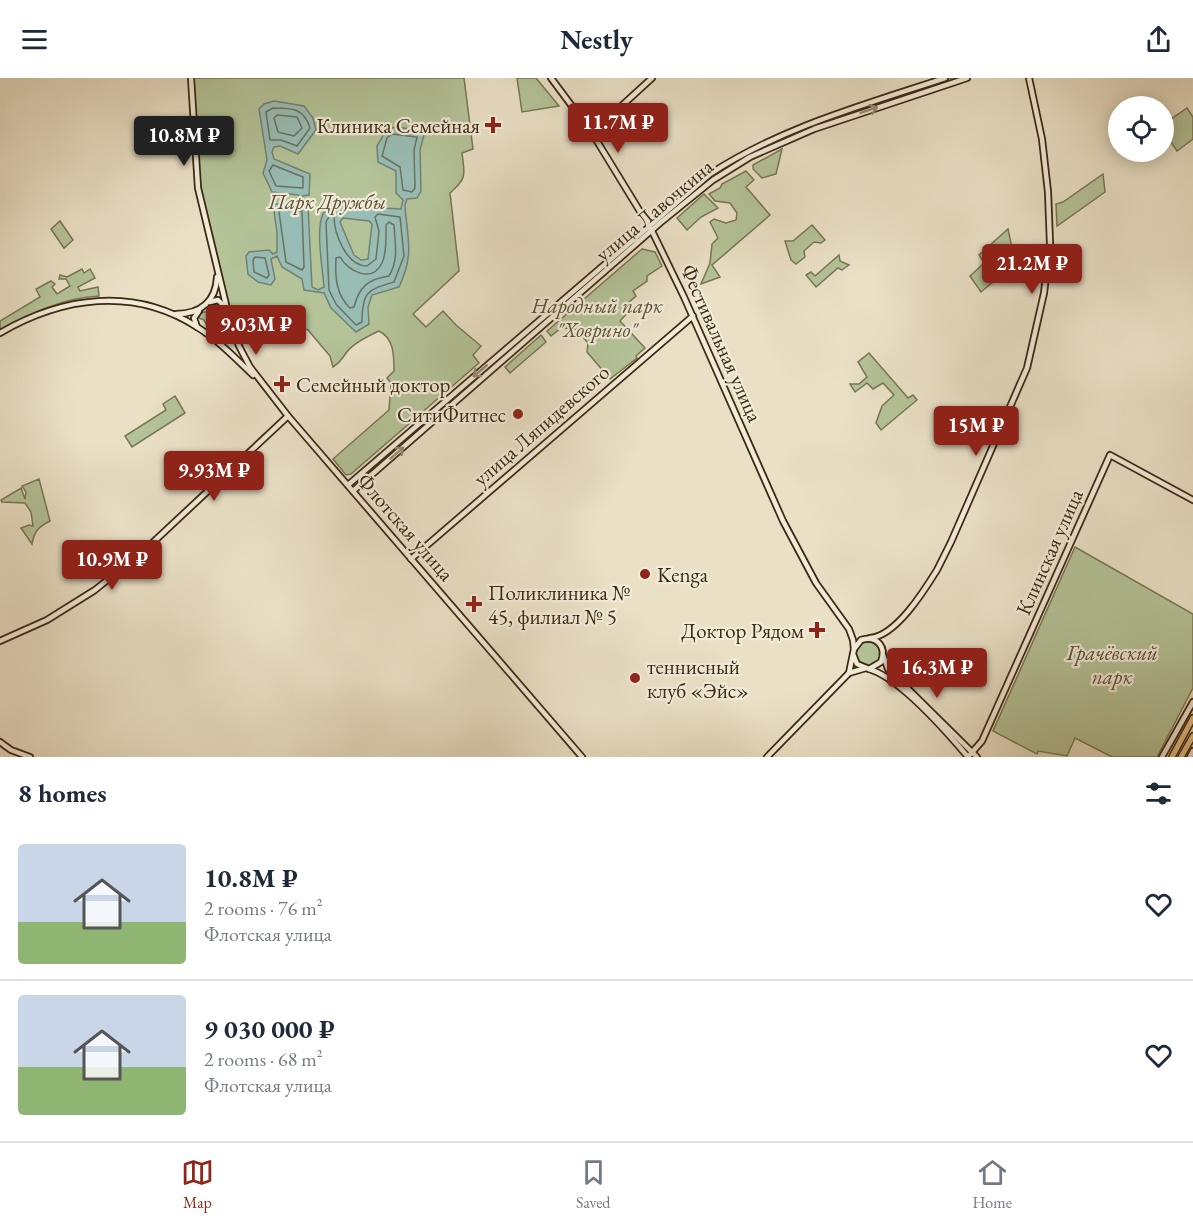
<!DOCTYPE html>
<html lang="en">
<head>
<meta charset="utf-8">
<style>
  body { margin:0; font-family:"EB Garamond",serif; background:#f6f6f7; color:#1f2937; height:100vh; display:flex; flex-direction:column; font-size:22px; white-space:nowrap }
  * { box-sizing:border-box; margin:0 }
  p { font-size:20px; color:#747a83 }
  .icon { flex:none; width:33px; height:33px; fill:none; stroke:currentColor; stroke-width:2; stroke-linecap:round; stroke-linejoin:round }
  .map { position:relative; height:679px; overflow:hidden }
  .side { display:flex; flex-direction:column; background:#fff; flex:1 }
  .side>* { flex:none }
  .fabs { position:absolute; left:1108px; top:18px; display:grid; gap:12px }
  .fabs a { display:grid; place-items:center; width:66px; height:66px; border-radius:50%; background:#fff; box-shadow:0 3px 15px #0003; font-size:30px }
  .price { position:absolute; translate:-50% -51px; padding:0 14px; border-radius:6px; background:#8f2418; color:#fff; font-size:20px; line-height:39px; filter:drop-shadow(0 2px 3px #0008) }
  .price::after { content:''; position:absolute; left:50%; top:36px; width:18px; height:14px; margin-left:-9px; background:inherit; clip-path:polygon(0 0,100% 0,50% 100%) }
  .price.on { background:#222; color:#fff }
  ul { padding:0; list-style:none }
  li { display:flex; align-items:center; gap:18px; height:150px; padding:0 18px }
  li+li { border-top:2px solid #e0e1e3 }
  li span { display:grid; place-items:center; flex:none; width:168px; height:120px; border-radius:6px; color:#555 }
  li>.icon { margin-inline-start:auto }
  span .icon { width:72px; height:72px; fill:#fffc; stroke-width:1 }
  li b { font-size:26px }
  h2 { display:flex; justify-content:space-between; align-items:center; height:72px; padding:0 18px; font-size:26px }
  header { display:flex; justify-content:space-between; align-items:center; height:78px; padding:0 18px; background:#fff; font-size:27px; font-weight:700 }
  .menu { display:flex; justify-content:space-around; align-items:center; height:84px; border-top:2px solid #e0e1e3; background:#fff; font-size:16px; color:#747a83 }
  .menu a { display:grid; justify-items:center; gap:3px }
  .menu .on { color:#8f2418 }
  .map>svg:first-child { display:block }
  .green { fill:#b4c398; stroke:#787654; stroke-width:1.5 }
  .water { fill:#98bdb5; stroke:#748173; stroke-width:1.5; fill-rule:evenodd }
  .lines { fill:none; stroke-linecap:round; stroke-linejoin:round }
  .shore { stroke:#6a7262; stroke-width:1.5 }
  .secondary-casing { stroke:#3d2810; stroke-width:8 }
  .primary-casing { stroke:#3d2810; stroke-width:8 }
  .secondary { stroke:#f1ebda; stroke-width:4.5 }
  .primary { stroke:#e5c083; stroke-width:5 }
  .oneway { stroke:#978a75 }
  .poi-dot { fill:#8f2418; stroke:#f1ebda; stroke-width:2 }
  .labels { text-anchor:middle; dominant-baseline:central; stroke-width:4.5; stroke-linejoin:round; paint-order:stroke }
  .poi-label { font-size:21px; fill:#3d2810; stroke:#f1ebda; text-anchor:start }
  .park-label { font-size:21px; font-style:italic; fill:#5b4f32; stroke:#f1ebda }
  .street-label { font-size:21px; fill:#3d2810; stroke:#f1ebda }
</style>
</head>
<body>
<header><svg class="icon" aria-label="menu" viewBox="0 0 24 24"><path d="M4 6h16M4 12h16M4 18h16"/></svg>Nestly<svg class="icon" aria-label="share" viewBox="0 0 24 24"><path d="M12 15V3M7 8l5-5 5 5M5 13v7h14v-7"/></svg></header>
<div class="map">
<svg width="1193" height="679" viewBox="0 0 1193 679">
  <rect width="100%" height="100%" fill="#eae0c6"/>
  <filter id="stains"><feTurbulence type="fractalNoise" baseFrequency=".00333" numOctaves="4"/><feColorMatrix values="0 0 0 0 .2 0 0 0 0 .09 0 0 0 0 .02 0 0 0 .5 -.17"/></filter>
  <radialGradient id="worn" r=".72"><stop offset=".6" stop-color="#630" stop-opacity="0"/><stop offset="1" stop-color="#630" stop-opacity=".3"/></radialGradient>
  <g class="green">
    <path d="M193,0H464L473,71L462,75C465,98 467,100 450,115L459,193L413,236L426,249L443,233L456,247L481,268L473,277L479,285L351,396L346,397L333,381L389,332L391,305L387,300L394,293C394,278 394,260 379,253C368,258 353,265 346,275C341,282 341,284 333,289L330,278L308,252L270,240L240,266L231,242L202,122L197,95Z"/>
    <path d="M517,0H536L559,28L522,34Z"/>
    <path d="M945,0H967L822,47L732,90L652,153L648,147L729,84L812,45Z"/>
    <path d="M1187,30L1193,39V61L1177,73L1164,54V46Z"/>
    <path d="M782,71L776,96L762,100L753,91V87Z"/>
    <path d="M746,93L754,102L746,109L770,137L712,187L720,199L701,206L710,185L712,166L718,160L710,144L714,141L726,145L736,142L737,135L730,125L715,123L709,116L720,110L722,106Z"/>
    <path d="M1103,96L1105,114L1057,148L1056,126L1063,124Z"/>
    <path d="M704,116L718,130L701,139L687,152L677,140Z"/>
    <path d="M60,143L73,162L64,170L51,151Z"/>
    <path d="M812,147L825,162L821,165L814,164L804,173L805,179L796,186L791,182L785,163H793Z"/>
    <path d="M1008,151L1012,170H1009L1006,193L981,214L970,198L984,185L979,177Z"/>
    <path d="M642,171L655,174L662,188L647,198V203L633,213L636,218L627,226L631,231L620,243L645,270L636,278L637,280L610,301L587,274L588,265L576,251L561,250L551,258L547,253Z"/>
    <path d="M839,177L840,183L849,187L842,192L838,190L816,209L806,197L811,194L815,198Z"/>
    <path d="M82,191L84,195L90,191L95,200L78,209L80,213L98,209L99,218C62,220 32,235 0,252V243L40,219L36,211L51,203L55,206L52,209L57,216L70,208L66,201H59L60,197L67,199Z"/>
    <path d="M215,224L221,227L234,263C217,264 210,255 204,242L199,240L200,235L209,233Z"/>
    <path d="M541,257L546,264L510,295L505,289Z"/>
    <path d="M869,275L908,320L913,317L917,322L881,352L876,345L882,328L894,317L883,305L873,311L867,305L855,314L850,306H859L867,299L858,284Z"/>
    <path d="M175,318L185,335L132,369L125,358L166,332L163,326Z"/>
    <path d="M39,401L50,443C38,449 34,454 32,466L21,450L29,447L33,448L31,434L25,425L2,424L1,422L21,410L25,421L26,414L22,408Z"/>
    <path d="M1075,469L1193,536V610L1157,679H1112L1075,660L1067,678L1038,673L1037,676L993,653Z"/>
    <circle cx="868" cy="576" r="12"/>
  </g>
  <path class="water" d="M274,23L304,28L313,40L316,52L298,76L280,68L274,69L272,74L274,81L310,96L309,117L302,118V121L308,128L312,209L318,212L324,209C323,193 314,145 325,133C329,130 333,129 338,128L401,131L403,122L396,115V93L378,84L377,68L387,51L396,49L425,53L420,72L421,113L417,120L407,121L405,127C407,162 415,175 399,209L372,217L368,229L369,246L356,254L331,230L324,215L304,212L302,201L282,189L277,178L271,181L275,201L271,207L258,204L248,196L246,178L249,174L269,172L273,176L277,174V154L273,126H296L300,121L298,117L272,114L263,95L267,82L259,31L264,26ZM343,140L369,143L372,146L368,181L361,182L354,177L340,144Z"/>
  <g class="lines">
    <g class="shore">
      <path d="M273,30C292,30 304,30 310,50L297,68L281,62H270L266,34Z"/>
      <path d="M277,37L297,39L302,50L294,58L278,54L274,40Z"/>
      <path d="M392,56L417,59L414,72L415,110L412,114L403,112L400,89L382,78L387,60Z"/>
      <path d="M273,87L303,99V110L276,108L269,93Z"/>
      <path d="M282,131L302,133L304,189L302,192L286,184L279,134Z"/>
      <path d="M378,136L400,139L404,178L394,204C368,212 362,213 362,244L356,247L336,226L329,212L326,144L330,137L334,138C334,155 346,188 367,188L376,181L379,153L375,139Z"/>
      <path d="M389,144L394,147C395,166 399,181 389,198C368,201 359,209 354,229L350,230C336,217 335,199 336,180L340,179C348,193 372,206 382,185C387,175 386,158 386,147Z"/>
      <path d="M255,179L265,180L269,197L267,200L254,194L253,182Z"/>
    </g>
    <defs>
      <g id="secondary">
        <path d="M191,0L198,110L228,235L239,268L250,289L288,338L582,679"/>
        <path d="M551,0L592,55L652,153L684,219L783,443L816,505L849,551L853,562L854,571"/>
        <path d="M592,55L652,0"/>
        <path d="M210,224L218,222L225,229"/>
        <path d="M176,236C201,236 216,223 217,199"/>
        <path d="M197,249L194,240L199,233"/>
        <path d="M0,255C62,219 133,208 197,249C218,262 235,280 253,297"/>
        <path d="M348,407L710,96C782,49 864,27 945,0"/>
        <path d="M353,413L660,145L713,102L750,79L814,51L967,0"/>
        <path d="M411,481L693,238"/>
        <path d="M870,560C896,558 924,513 937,492L951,464L1027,290L1044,215L1050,165L1048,114L1042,61L1029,0"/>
        <path d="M0,563L47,542L95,512L147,470L288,338"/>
        <path d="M883,577L888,591L977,679"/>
        <path d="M869,591C900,600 946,653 968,679L982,663L1110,377L1193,422"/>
        <path d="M849,595L854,571L861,562C877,557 887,569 881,584L869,591L857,586L853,576"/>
        <path d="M0,664L11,672L30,679"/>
        <path d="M767,679L849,595L866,590"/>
        <path d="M1162,679L1193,624"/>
        <path d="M1190,679L1193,673"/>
      </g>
      <g id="primary">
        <path d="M1172,679L1193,640"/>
        <path d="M1181,679L1193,658"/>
      </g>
    </defs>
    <use href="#secondary" class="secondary-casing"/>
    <use href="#primary" class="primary-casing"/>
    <use href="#secondary" class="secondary"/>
    <use href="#primary" class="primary"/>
  </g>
  <defs><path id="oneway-shaft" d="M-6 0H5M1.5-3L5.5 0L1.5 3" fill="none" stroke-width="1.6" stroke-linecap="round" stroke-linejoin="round" transform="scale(1.5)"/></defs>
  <g class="oneway">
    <use href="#oneway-shaft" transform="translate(869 32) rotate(-18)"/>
    <use href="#oneway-shaft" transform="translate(480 293) rotate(140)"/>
    <use href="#oneway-shaft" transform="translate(397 375) rotate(-41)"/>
  </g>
  <g class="poi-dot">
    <path d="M490 38h6v6h6v6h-6v6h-6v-6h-6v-6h6z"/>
    <path d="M279 297h6v6h6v6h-6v6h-6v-6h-6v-6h6z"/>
    <circle cx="518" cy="336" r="6"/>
    <circle cx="645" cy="496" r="6"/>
    <path d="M471 517h6v6h6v6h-6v6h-6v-6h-6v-6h6z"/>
    <path d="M814 543h6v6h6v6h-6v6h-6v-6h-6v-6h6z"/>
    <circle cx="635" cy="600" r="6"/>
  </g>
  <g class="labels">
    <g class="poi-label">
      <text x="480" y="47" text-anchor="end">Клиника Семейная</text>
      <text x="296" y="306">Семейный доктор</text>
      <text x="506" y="336" text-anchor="end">СитиФитнес</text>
      <text x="657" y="496">Kenga</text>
      <text x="488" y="514">Поликлиника №<tspan x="488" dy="24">45, филиал № 5</tspan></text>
      <text x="804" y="552" text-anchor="end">Доктор Рядом</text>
      <text x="647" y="588">теннисный<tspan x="647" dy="24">клуб «Эйс»</tspan></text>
    </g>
    <g class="park-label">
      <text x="327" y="123">Парк Дружбы</text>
      <text x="597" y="227">Народный парк<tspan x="597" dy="24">"Ховрино"</tspan></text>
      <text x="1112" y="574">Грачёвский<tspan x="1112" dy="24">парк</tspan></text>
    </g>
    <g class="street-label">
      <text transform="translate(654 132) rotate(-40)">улица Лавочкина</text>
      <text transform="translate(722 265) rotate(66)">Фестивальная улица</text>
      <text transform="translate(541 347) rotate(-41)">улица Ляпидевского</text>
      <text transform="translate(406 449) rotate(49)">Флотская улица</text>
      <text transform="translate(1049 474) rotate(-66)">Клинская улица</text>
    </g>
  </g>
  <rect width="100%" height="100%" filter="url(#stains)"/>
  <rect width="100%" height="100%" fill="url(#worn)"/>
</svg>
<div class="fabs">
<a><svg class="icon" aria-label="locate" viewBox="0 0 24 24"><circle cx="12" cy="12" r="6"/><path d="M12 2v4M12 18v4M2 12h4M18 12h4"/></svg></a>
</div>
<b class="price" style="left:618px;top:76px">11.7M ₽</b>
<b class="price on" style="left:184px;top:89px">10.8M ₽</b>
<b class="price" style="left:1032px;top:217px">21.2M ₽</b>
<b class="price" style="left:256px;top:278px">9.03M ₽</b>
<b class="price" style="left:976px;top:379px">15M ₽</b>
<b class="price" style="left:214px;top:424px">9.93M ₽</b>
<b class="price" style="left:112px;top:513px">10.9M ₽</b>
<b class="price" style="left:937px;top:621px">16.3M ₽</b>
</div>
<section class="side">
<h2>8 homes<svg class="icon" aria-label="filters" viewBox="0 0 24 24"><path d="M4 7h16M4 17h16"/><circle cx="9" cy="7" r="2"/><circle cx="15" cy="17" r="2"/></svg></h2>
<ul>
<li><span style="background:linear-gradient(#c9d6e8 65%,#8fb573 0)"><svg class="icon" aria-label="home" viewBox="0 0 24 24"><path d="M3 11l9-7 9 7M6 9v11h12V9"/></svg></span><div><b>10.8M ₽</b><p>2 rooms · 76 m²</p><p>Флотская улица</p></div><svg class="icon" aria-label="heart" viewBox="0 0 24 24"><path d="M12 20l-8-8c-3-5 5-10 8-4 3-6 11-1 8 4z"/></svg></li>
<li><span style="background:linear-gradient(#c9d6e8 60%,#8fb573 0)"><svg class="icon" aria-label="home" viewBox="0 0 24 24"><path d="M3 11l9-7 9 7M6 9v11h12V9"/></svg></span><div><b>9 030 000 ₽</b><p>2 rooms · 68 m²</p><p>Флотская улица</p></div><svg class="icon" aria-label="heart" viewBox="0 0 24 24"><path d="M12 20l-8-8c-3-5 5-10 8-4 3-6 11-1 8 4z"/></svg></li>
</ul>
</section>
<nav class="menu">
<a class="on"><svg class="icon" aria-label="map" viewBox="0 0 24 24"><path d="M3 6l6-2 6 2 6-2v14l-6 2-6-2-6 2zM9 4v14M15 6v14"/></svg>Map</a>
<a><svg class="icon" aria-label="saved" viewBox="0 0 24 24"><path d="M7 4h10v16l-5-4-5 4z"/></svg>Saved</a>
<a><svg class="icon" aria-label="home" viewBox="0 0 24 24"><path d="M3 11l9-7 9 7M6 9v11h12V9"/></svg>Home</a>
</nav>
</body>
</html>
